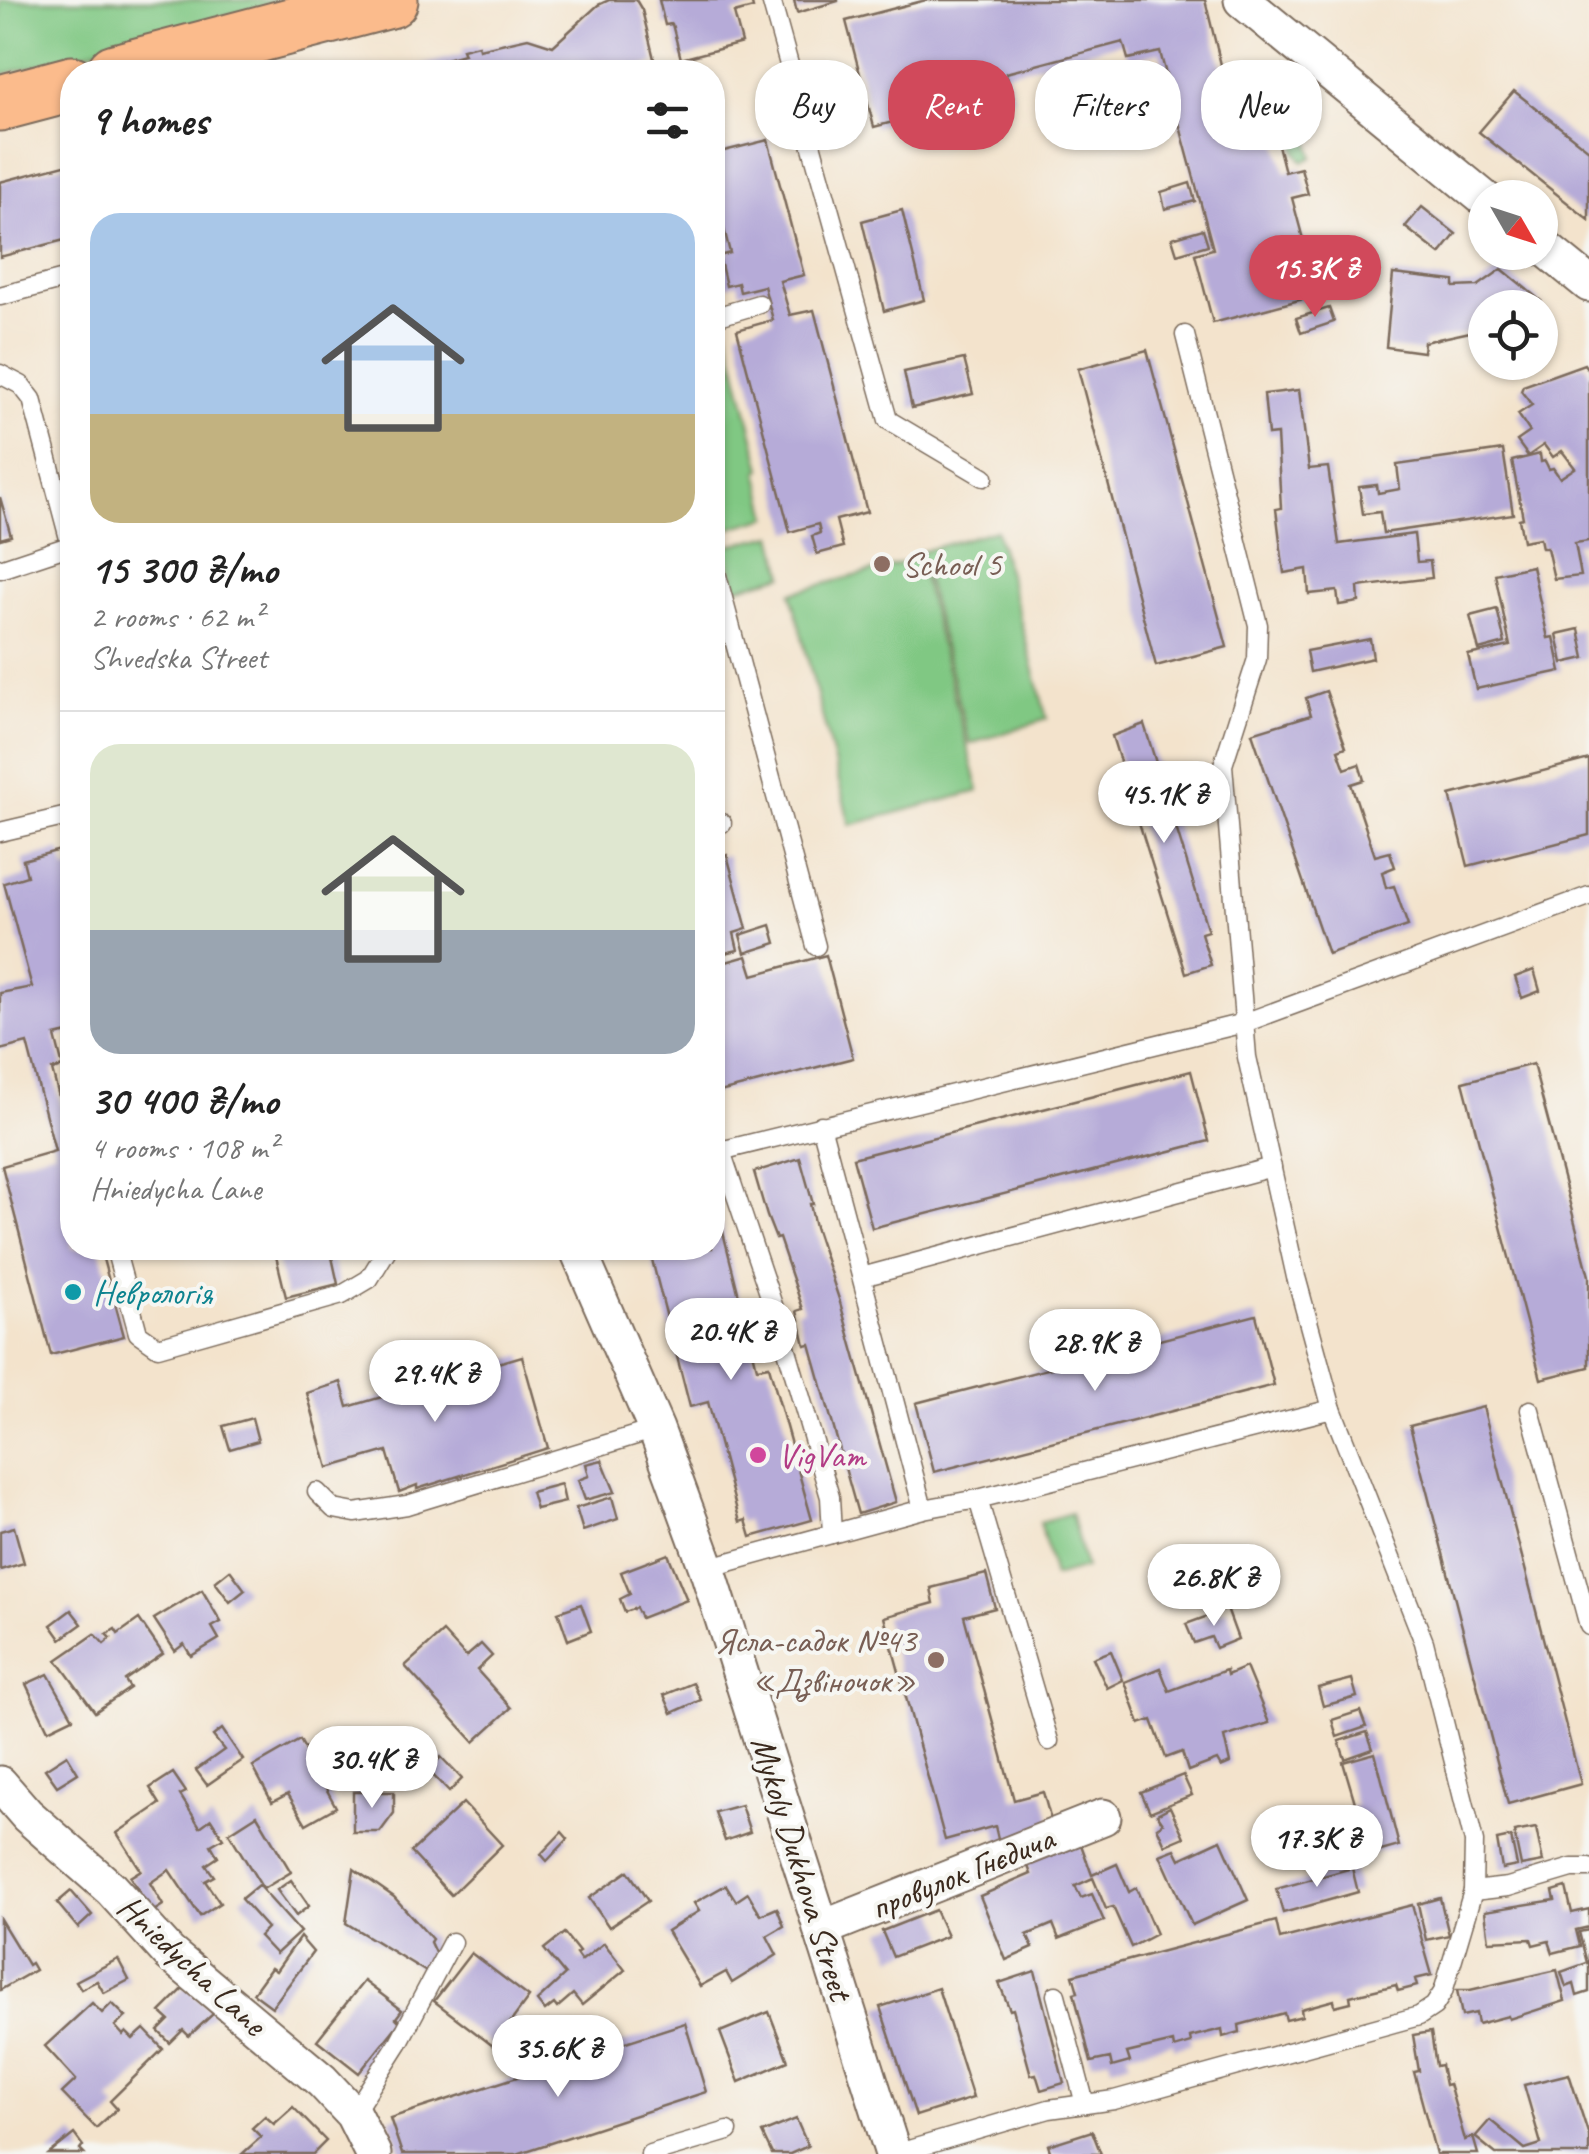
<!DOCTYPE html>
<html lang="en">
<head>
<meta charset="utf-8">
<style>
  body { margin:0; font-family:Caveat,sans-serif; background:#f6f6f6; color:#222; height:100vh; display:flex; flex-direction:column; font-size:38px; white-space:nowrap }
  * { box-sizing:border-box; margin:0 }
  p { font-size:32px; color:#767676 }
  .icon { flex:none; width:55px; height:55px; fill:none; stroke:currentColor; stroke-width:2; stroke-linecap:round; stroke-linejoin:round }
  .map { position:relative; flex:1; overflow:hidden }
  .details { position:absolute; left:60px; top:60px; width:665px; height:1200px; display:flex; flex-direction:column; background:#fff; border-radius:40px; box-shadow:0 2px 8px #0004 }
  .details>* { flex:none }
  .top-card { position:absolute; left:755px; top:60px; width:682px; height:90px; display:flex; gap:20px }
  .needle { width:65px; rotate:129deg }
  .buttons { position:absolute; left:1468px; top:180px; display:grid; gap:20px }
  .buttons a { display:grid; place-items:center; width:90px; height:90px; border-radius:50%; background:#fff; box-shadow:0 2px 8px #0004; font-size:50px }
  .price { position:absolute; translate:-50% -85px; padding:0 22px; border-radius:35px; background:#fff; color:#222; font-size:32px; line-height:65px; filter:drop-shadow(0 2px 5px #0008) }
  .price::after { content:''; position:absolute; left:50%; top:60px; width:30px; height:22px; margin-left:-15px; background:inherit; clip-path:polygon(0 0,100% 0,50% 100%) }
  .price.active { background:#d1495b; color:#fff }
  ul { padding:0; list-style:none }
  li { display:grid; align-content:center; gap:20px; height:530px; padding:0 30px }
  li+li { border-top:2px solid #e0e0e0 }
  li span { display:grid; place-items:center; height:310px; border-radius:30px; color:#555 }
  li>.icon { margin-inline-start:auto }
  span .icon { width:180px; height:180px; fill:#fffc; stroke-width:1 }
  li b { font-size:42px }
  h2 { display:flex; justify-content:space-between; align-items:center; height:120px; padding:0 30px; font-size:42px }
  .tag { padding:0 35px; border-radius:40px; background:#fff; box-shadow:0 2px 8px #0004; font-size:35px; line-height:90px }
  .tag.active { background:#d1495b; color:#fff }
  .map>svg:first-child { display:block }
  .green { fill:#80c883; stroke:#5e7950; stroke-width:2.5 }
  .building { fill:#b6abd8 }
  .lines { fill:none; stroke-linecap:round; stroke-linejoin:round }
  .service-casing { stroke:#7b6b5b; stroke-width:21 }
  .minor-casing { stroke:#7b6b5b; stroke-width:39 }
  .primary-casing { stroke:#7b6b5b; stroke-width:59 }
  .service { stroke:#fff; stroke-width:18 }
  .minor { stroke:#fff; stroke-width:35 }
  .primary { stroke:#fbbb8c; stroke-width:55 }
  .education-dot { fill:#8d6e63; stroke:#f6f6f2; stroke-width:4 }
  .culture-dot { fill:#0f9aa8; stroke:#f6f6f2; stroke-width:4 }
  .hotel-dot { fill:#d1479c; stroke:#f6f6f2; stroke-width:4 }
  .labels { text-anchor:middle; dominant-baseline:central; stroke-width:8; stroke-linejoin:round; paint-order:stroke }
  .education-label { font-size:35px; fill:#785e54; stroke:#f6f6f2; text-anchor:start }
  .culture-label { font-size:35px; fill:#0d838f; stroke:#f6f6f2; text-anchor:start }
  .hotel-label { font-size:35px; fill:#b23c85; stroke:#f6f6f2; text-anchor:start }
  .street-label { font-size:35px; fill:#3b2a1e; stroke:#f6f6f2 }
</style>
</head>
<body>
<div class="map">
<svg width="1589" height="2154" viewBox="0 0 1589 2154">
  <rect width="100%" height="100%" fill="#f6f6f2"/>
  <filter id="ink" filterUnits="userSpaceOnUse"><feTurbulence type="fractalNoise" baseFrequency=".01" numOctaves="2"/><feDisplacementMap in="SourceGraphic" scale="20" xChannelSelector="R" yChannelSelector="G"/><feConvolveMatrix kernelMatrix="1 2 1 2 8 2 1 2 1" color-interpolation-filters="sRGB"/></filter>
  <filter id="wash" filterUnits="userSpaceOnUse"><feTurbulence type="fractalNoise" baseFrequency=".0048" numOctaves="4" result="noise"/><feDisplacementMap in="SourceGraphic" scale="40" xChannelSelector="R" yChannelSelector="G"/><feGaussianBlur stdDeviation="2.25" result="paint"/><feColorMatrix in="noise" values="0 0 0 0 0 0 0 0 0 0 0 0 0 0 0 0 0 1.4 0 .05"/><feComposite in="paint" operator="in"/></filter>
  <g filter="url(#wash)">
    <rect width="100%" height="100%" fill="#f3e3cc"/>
    <g class="green">
      <path d="M0,0H286L0,75Z"/>
      <path d="M1276,75C1303,86 1306,131 1313,157L1303,162L1297,153Z"/>
      <path d="M726,327L762,469L758,471L769,517L721,531L712,499V331Z"/>
      <path d="M996,530L1047,719L970,744L919,552Z"/>
      <path d="M774,535L784,575L736,588L725,546Z"/>
      <path d="M918,559L979,791L850,825L791,593Z"/>
      <path d="M1071,1513L1085,1568L1054,1577L1040,1522Z"/>
      <path d="M1214,1550L1224,1587L1197,1594L1187,1557Z"/>
    </g>
    <g id="blocks">
      <g class="building">
        <path d="M609,0H636L642,10L655,63L625,72H399L464,54L462,49L478,45L479,49L528,38L553,46L598,5Z"/>
        <path d="M659,0H751L753,8L734,13L742,43L681,59L672,24L665,25Z"/>
        <path d="M794,0H838V1L797,13Z"/>
        <path d="M926,0H1205L1226,85L1260,75L1285,172L1301,168L1308,194L1292,198L1318,295L1213,323L1195,254L1213,249L1160,52L1128,59L1123,42L1006,73L1013,97L989,104L982,80L956,87L961,104L874,127L846,21Z"/>
        <path d="M1514,91L1589,150V220L1479,132Z"/>
        <path d="M768,140L804,275L780,281L790,315L814,310L867,512L836,520L843,547L817,554L812,536L820,533L818,524L790,532L737,330L773,320L764,286L740,292L738,283L726,286L719,256L730,253L722,220L712,223V154Z"/>
        <path d="M72,163V238L0,257V182Z"/>
        <path d="M1190,183L1195,201L1165,209L1161,192Z"/>
        <path d="M1422,207L1456,234L1440,254L1405,227Z"/>
        <path d="M902,210L924,300L884,311L862,221Z"/>
        <path d="M1203,229L1208,245L1177,254L1172,238Z"/>
        <path d="M1502,269L1541,301L1537,303L1547,313L1540,319V308H1485V343L1476,349L1470,332L1424,342L1423,352L1386,347L1393,274L1454,281V287L1478,286Z"/>
        <path d="M1329,308L1334,322L1301,333L1296,318Z"/>
        <path d="M1147,350L1227,647L1156,666L1078,369Z"/>
        <path d="M964,359L973,394L912,408L904,372Z"/>
        <path d="M1584,364L1589,371V541L1575,543L1581,576L1554,579L1547,548H1542L1540,538L1523,541L1519,519L1523,518L1512,461L1540,454L1541,462L1545,461L1549,469L1553,468L1560,478L1575,468L1562,451L1553,457L1544,445L1528,456L1517,441L1530,432L1518,414L1532,405L1521,391L1523,386Z"/>
        <path d="M1299,390L1309,469L1328,467L1339,544L1414,534L1417,562L1430,561L1432,578L1358,587L1359,602L1339,605L1337,591L1309,594L1307,569L1284,573L1276,509L1281,508L1277,434L1268,435L1264,394Z"/>
        <path d="M1503,450L1513,514L1383,533L1380,512L1363,514L1359,487L1377,485L1378,493L1400,489L1397,465Z"/>
        <path d="M0,497L11,536L0,539Z"/>
        <path d="M1532,566L1548,638L1554,637L1561,671L1476,689L1468,655L1510,646L1495,574Z"/>
        <path d="M1497,609L1505,643L1479,650L1470,616Z"/>
        <path d="M1579,629L1585,658L1563,663L1557,634Z"/>
        <path d="M1370,639L1373,658L1310,672L1306,651Z"/>
        <path d="M1326,691L1346,747L1338,750L1345,769L1359,764L1364,780L1351,784L1375,856L1390,852L1395,867L1382,872L1386,888L1394,886L1408,926L1328,954L1252,733L1311,715L1306,698Z"/>
        <path d="M1144,724L1208,931L1201,933L1211,965L1186,973L1112,736Z"/>
        <path d="M1589,759V835L1468,866L1450,795Z"/>
        <path d="M60,850L66,870L72,868V1032L55,1036L63,1067L52,1070L72,1147V1248H100L124,1336L51,1355L2,1166L55,1151L27,1043L0,1050V993L32,987L4,883L27,876L23,860Z"/>
        <path d="M727,855L747,929L734,933L738,950L712,956V859Z"/>
        <path d="M771,925L776,943L745,953L740,935Z"/>
        <path d="M826,955L853,1058L712,1094V966L747,956L753,975Z"/>
        <path d="M1534,970L1540,991L1522,998L1515,977Z"/>
        <path d="M1533,1064L1589,1276V1367L1541,1379L1463,1082Z"/>
        <path d="M1191,1071L1209,1141L872,1228L853,1158Z"/>
        <path d="M800,1158L813,1204H810L815,1227L839,1299L896,1502L858,1514L810,1344L805,1345L797,1311L803,1309L779,1238L776,1239L767,1216L754,1172Z"/>
        <path d="M714,1196L757,1368L769,1366L812,1520L751,1537L746,1520L740,1522L708,1402L690,1407L649,1248H712Z"/>
        <path d="M274,1248H361V1249L332,1257L338,1284L286,1297Z"/>
        <path d="M1256,1315L1274,1385L934,1472L916,1403Z"/>
        <path d="M522,1356L548,1448L417,1489V1485L399,1492L387,1451L328,1468L307,1393L341,1382L348,1407Z"/>
        <path d="M1483,1407L1581,1784L1508,1804L1410,1426Z"/>
        <path d="M252,1418L258,1441L230,1449L223,1426Z"/>
        <path d="M602,1460L615,1492L585,1500L578,1480L589,1476L586,1464Z"/>
        <path d="M561,1484L565,1502L536,1509L531,1492Z"/>
        <path d="M612,1497L618,1519L583,1531L576,1508Z"/>
        <path d="M14,1527L24,1563L0,1570V1531Z"/>
        <path d="M668,1554L687,1600L641,1618L636,1608L625,1612L620,1599L630,1594L621,1572Z"/>
        <path d="M230,1570L245,1590L230,1602L215,1582Z"/>
        <path d="M986,1574L995,1608L964,1616L1014,1800L1043,1792L1053,1828L999,1843L995,1826L945,1840L884,1617L934,1603L931,1588Z"/>
        <path d="M202,1590L221,1622L212,1627L219,1639L191,1656L184,1644L175,1651L154,1619Z"/>
        <path d="M581,1604L591,1631L568,1640L558,1612Z"/>
        <path d="M1227,1609L1238,1639L1216,1648L1211,1637L1194,1643L1186,1624Z"/>
        <path d="M71,1610L82,1624L61,1639L51,1625Z"/>
        <path d="M139,1619L163,1654L125,1680L130,1688L95,1712L57,1660L95,1634L104,1644L111,1638L107,1634L115,1629L118,1634Z"/>
        <path d="M443,1632L466,1657L481,1644L492,1656L477,1670L511,1708L474,1742L405,1666Z"/>
        <path d="M1111,1651L1123,1680L1107,1688L1093,1658Z"/>
        <path d="M1246,1667L1269,1723L1224,1737L1230,1763L1221,1767L1217,1760L1188,1771L1182,1752L1166,1758L1152,1720L1140,1724L1125,1682L1160,1668L1169,1691L1226,1670L1227,1675Z"/>
        <path d="M48,1674L73,1718L48,1730L26,1684Z"/>
        <path d="M1352,1679L1357,1697L1323,1706L1318,1688Z"/>
        <path d="M693,1683L701,1700L672,1713L664,1695Z"/>
        <path d="M1360,1711L1366,1727L1337,1737L1332,1720Z"/>
        <path d="M222,1729L243,1760L207,1785L196,1770L224,1750L213,1736Z"/>
        <path d="M1367,1732L1373,1749L1345,1759L1339,1741Z"/>
        <path d="M387,1736L391,1782L357,1786L352,1740Z"/>
        <path d="M300,1740L336,1807L306,1824L288,1794L272,1802L253,1767Z"/>
        <path d="M1375,1753L1399,1846L1360,1857L1345,1809L1356,1806L1343,1762Z"/>
        <path d="M67,1755L78,1773L57,1786L45,1769Z"/>
        <path d="M441,1757L462,1779L449,1792L428,1770Z"/>
        <path d="M173,1773L186,1792L180,1795L200,1827L211,1819L223,1838L211,1845L218,1857L206,1865L214,1876L205,1881L220,1903L200,1916L169,1870L150,1883L163,1905L152,1912L130,1877L141,1870L117,1833L160,1804L150,1788Z"/>
        <path d="M1183,1775L1192,1795L1150,1812L1141,1792Z"/>
        <path d="M353,1792H394V1813L380,1832H353Z"/>
        <path d="M463,1803L502,1845L451,1895L411,1852Z"/>
        <path d="M741,1805L750,1832L725,1841L715,1812Z"/>
        <path d="M1170,1807L1184,1837L1165,1845L1157,1827L1163,1823L1157,1814Z"/>
        <path d="M257,1815L291,1872L263,1889L229,1833Z"/>
        <path d="M1536,1828L1543,1862L1521,1866L1514,1832Z"/>
        <path d="M1345,1831L1352,1852L1341,1856L1334,1835Z"/>
        <path d="M562,1832L568,1839L547,1861L541,1854Z"/>
        <path d="M1511,1837L1517,1866L1502,1869L1497,1840Z"/>
        <path d="M1079,1839L1092,1875L1117,1864L1129,1892L1136,1888L1156,1934L1131,1947L1113,1907L1106,1909L1093,1878L1075,1886L1081,1898L1092,1894L1104,1921L1059,1939L1053,1924L1027,1935L1033,1948L1006,1960L980,1896L1031,1874L1025,1858Z"/>
        <path d="M1221,1840L1248,1900L1192,1925L1160,1855L1175,1849L1180,1859Z"/>
        <path d="M1352,1868L1358,1892L1283,1913L1276,1889Z"/>
        <path d="M354,1869L394,1897L432,1939L430,1942L436,1955L428,1973L346,1923Z"/>
        <path d="M628,1871L648,1901L609,1927L589,1898Z"/>
        <path d="M291,1880L309,1906L296,1916L277,1890Z"/>
        <path d="M258,1885L300,1932L276,1954L259,1936L267,1928L241,1899Z"/>
        <path d="M726,1885L736,1901L748,1893L761,1915L777,1908L784,1926L767,1936L777,1955L732,1983L726,1972L700,1986L667,1931L699,1911L694,1903Z"/>
        <path d="M1566,1887L1572,1913L1589,1909V1927L1576,1930L1580,1946L1553,1953L1549,1941L1533,1945L1531,1939L1489,1941L1485,1911L1555,1900L1553,1891Z"/>
        <path d="M71,1891L92,1915L78,1928L57,1903Z"/>
        <path d="M1440,1898L1449,1935L1426,1940L1418,1904Z"/>
        <path d="M1412,1905L1432,1975L1415,1979L1417,1986L1398,1991L1396,1985L1350,1996L1351,2002L1335,2006L1334,2000L1301,2009L1302,2016L1286,2020L1284,2013L1239,2025L1240,2032L1223,2037L1222,2029L1190,2037L1191,2043L1174,2048L1173,2042L1127,2053L1130,2062L1112,2067L1110,2058L1091,2062L1074,1993L1078,1992L1073,1975L1276,1921L1280,1939Z"/>
        <path d="M935,1910L947,1936L893,1957L882,1931Z"/>
        <path d="M0,1919L28,1965L31,1963L35,1970L0,1990Z"/>
        <path d="M1589,1930V1992L1577,1996L1574,1984L1566,1987L1561,1972L1587,1963L1579,1932Z"/>
        <path d="M564,1933L579,1952L576,1954L581,1961L604,1943L625,1970L582,2005L573,1994L557,2008L554,2004L545,2011L537,2001L565,1975L544,1949Z"/>
        <path d="M300,1937L313,1952L272,2007L253,1993L271,1968L276,1971Z"/>
        <path d="M471,1953L529,1997L493,2046L434,2001Z"/>
        <path d="M118,1959L129,1980L104,1993L97,1981L81,1989L76,1981Z"/>
        <path d="M1557,1970L1565,2001L1509,2019L1508,2016L1478,2024L1476,2013L1462,2016L1457,1990H1470Z"/>
        <path d="M1035,1971L1064,2083L1041,2090L1036,2074L1031,2075L1013,2009L1010,2010L999,1983Z"/>
        <path d="M364,1981L402,2010L396,2018L400,2022L359,2073L317,2040Z"/>
        <path d="M186,1986L213,2014L189,2036L183,2030L170,2043L158,2031L169,2020L160,2012Z"/>
        <path d="M938,1988L973,2098L916,2116L880,2007Z"/>
        <path d="M92,2003L102,2013L112,2003L126,2017L115,2026L123,2035L126,2032L133,2039L144,2029L163,2049L110,2101L117,2109L96,2128L62,2093L76,2080L45,2046Z"/>
        <path d="M769,2012L788,2061L739,2082L720,2032Z"/>
        <path d="M685,2023L706,2092L517,2154H402L390,2118Z"/>
        <path d="M1431,2032L1436,2066L1441,2065L1445,2085L1449,2084L1465,2140L1473,2137L1478,2154H1436L1414,2072L1419,2071L1413,2035Z"/>
        <path d="M1569,2074L1589,2136V2154H1496L1475,2137L1490,2120L1525,2149L1541,2144L1524,2085Z"/>
        <path d="M293,2107L326,2141L313,2154H242L261,2137L252,2128L265,2116L274,2124Z"/>
        <path d="M796,2119L808,2146L790,2154H772L762,2133Z"/>
        <path d="M1092,2131L1101,2154H1051L1048,2145Z"/>
        <path d="M74,2134L83,2146L80,2150L84,2154H49Z"/>
      </g>
    </g>
  </g>
  <g filter="url(#ink)">
    <use href="#blocks" fill-opacity="0" stroke="#7b6b5b" stroke-width="2.5"/>
    <g class="lines">
      <defs>
        <g id="service">
          <path d="M771,0L888,420L984,477"/>
          <path d="M0,296L72,277"/>
          <path d="M712,318L759,304"/>
          <path d="M0,374L21,385L32,399L71,546"/>
          <path d="M712,557L816,946"/>
          <path d="M0,569L72,545"/>
          <path d="M712,825L722,823"/>
          <path d="M0,832L72,815"/>
          <path d="M821,1125L923,1509"/>
          <path d="M721,1151L780,1326L830,1497L832,1534"/>
          <path d="M712,1153L1244,1023L1589,896"/>
          <path d="M115,1248L138,1333L158,1347L342,1295L369,1279L388,1248"/>
          <path d="M862,1277L1272,1167"/>
          <path d="M1530,1410L1589,1626"/>
          <path d="M317,1492L334,1509L355,1513L407,1505L656,1429"/>
          <path d="M978,1499L1049,1741"/>
          <path d="M707,1568L923,1509L978,1499L1332,1409"/>
          <path d="M1473,1891L1508,1887L1572,1868H1589"/>
          <path d="M1056,1995L1085,2104"/>
          <path d="M353,2114L399,2042L452,1942"/>
          <path d="M650,2154L728,2131"/>
          <path d="M895,2154L1049,2109L1114,2100L1419,2016L1434,2006L1443,1992L1473,1891L1474,1842L1424,1642L1332,1409L1296,1277L1247,1057L1223,765L1257,659L1258,625L1185,335"/>
        </g>
        <g id="minor">
          <path d="M1242,0L1485,199"/>
          <path d="M1540,244L1589,284"/>
          <path d="M577,1248L656,1429L707,1568L893,2154"/>
          <path d="M0,1784L27,1815L111,1889L169,1953L322,2081L353,2114L373,2154"/>
          <path d="M821,1929L1103,1817"/>
        </g>
        <g id="primary">
          <path d="M115,72L390,0"/>
          <path d="M0,103L72,84"/>
        </g>
      </defs>
      <use href="#service" class="service-casing"/>
      <use href="#minor" class="minor-casing"/>
      <use href="#primary" class="primary-casing"/>
      <use href="#service" class="service"/>
      <use href="#minor" class="minor"/>
      <use href="#primary" class="primary"/>
    </g>
  </g>
  <g class="education-dot">
    <circle cx="882" cy="564" r="10"/>
    <circle cx="936" cy="1660" r="10"/>
  </g>
  <circle class="culture-dot" cx="73" cy="1292" r="10"/>
  <circle class="hotel-dot" cx="758" cy="1455" r="10"/>
  <g class="labels">
    <g class="education-label">
      <text x="902" y="564">School 5</text>
      <text x="916" y="1640" text-anchor="end">Ясла-садок №43<tspan x="916" dy="40">«Дзвіночок»</tspan></text>
    </g>
    <g class="culture-label">
      <text x="93" y="1292">Неврологія</text>
    </g>
    <g class="hotel-label">
      <text x="778" y="1455">VigVam</text>
    </g>
    <g class="street-label">
      <text transform="translate(802 1868) rotate(73)">Mykoly Dukhova Street</text>
      <text transform="translate(962 1873) rotate(-22)">провулок Гнєдича</text>
      <text transform="translate(192 1965) rotate(43)">Hniedycha Lane</text>
    </g>
  </g>
</svg>
<div class="buttons">
<a><svg class="needle" viewBox="-14 -14 28 28"><path d="M0-13l5 13h-10z" fill="#e53935"/><path d="M0 13l5-13h-10z" fill="#767676"/></svg></a>
<a><svg class="icon" aria-label="locate" viewBox="0 0 24 24"><circle cx="12" cy="12" r="6"/><path d="M12 2v4M12 18v4M2 12h4M18 12h4"/></svg></a>
</div>
<b class="price active" style="left:1315px;top:320px">15.3K ₴</b>
<b class="price" style="left:1164px;top:846px">45.1K ₴</b>
<b class="price" style="left:731px;top:1383px">20.4K ₴</b>
<b class="price" style="left:1095px;top:1394px">28.9K ₴</b>
<b class="price" style="left:435px;top:1425px">29.4K ₴</b>
<b class="price" style="left:1214px;top:1629px">26.8K ₴</b>
<b class="price" style="left:372px;top:1811px">30.4K ₴</b>
<b class="price" style="left:1317px;top:1890px">17.3K ₴</b>
<b class="price" style="left:558px;top:2100px">35.6K ₴</b>
<div class="top-card">
<a class="tag">Buy</a>
<a class="tag active">Rent</a>
<a class="tag">Filters</a>
<a class="tag">New</a>
</div>
<section class="details">
<h2>9 homes<svg class="icon" aria-label="filters" viewBox="0 0 24 24"><path d="M4 7h16M4 17h16"/><circle cx="9" cy="7" r="2"/><circle cx="15" cy="17" r="2"/></svg></h2>
<ul>
<li><span style="background:linear-gradient(#a9c7e8 65%,#c2b280 0)"><svg class="icon" aria-label="home" viewBox="0 0 24 24"><path d="M3 11l9-7 9 7M6 9v11h12V9"/></svg></span><div><b>15 300 ₴/mo</b><p>2 rooms · 62 m²</p><p>Shvedska Street</p></div></li>
<li><span style="background:linear-gradient(#dfe7d0 60%,#9aa5b1 0)"><svg class="icon" aria-label="home" viewBox="0 0 24 24"><path d="M3 11l9-7 9 7M6 9v11h12V9"/></svg></span><div><b>30 400 ₴/mo</b><p>4 rooms · 108 m²</p><p>Hniedycha Lane</p></div></li>
</ul>
</section>
</div>
</body>
</html>
